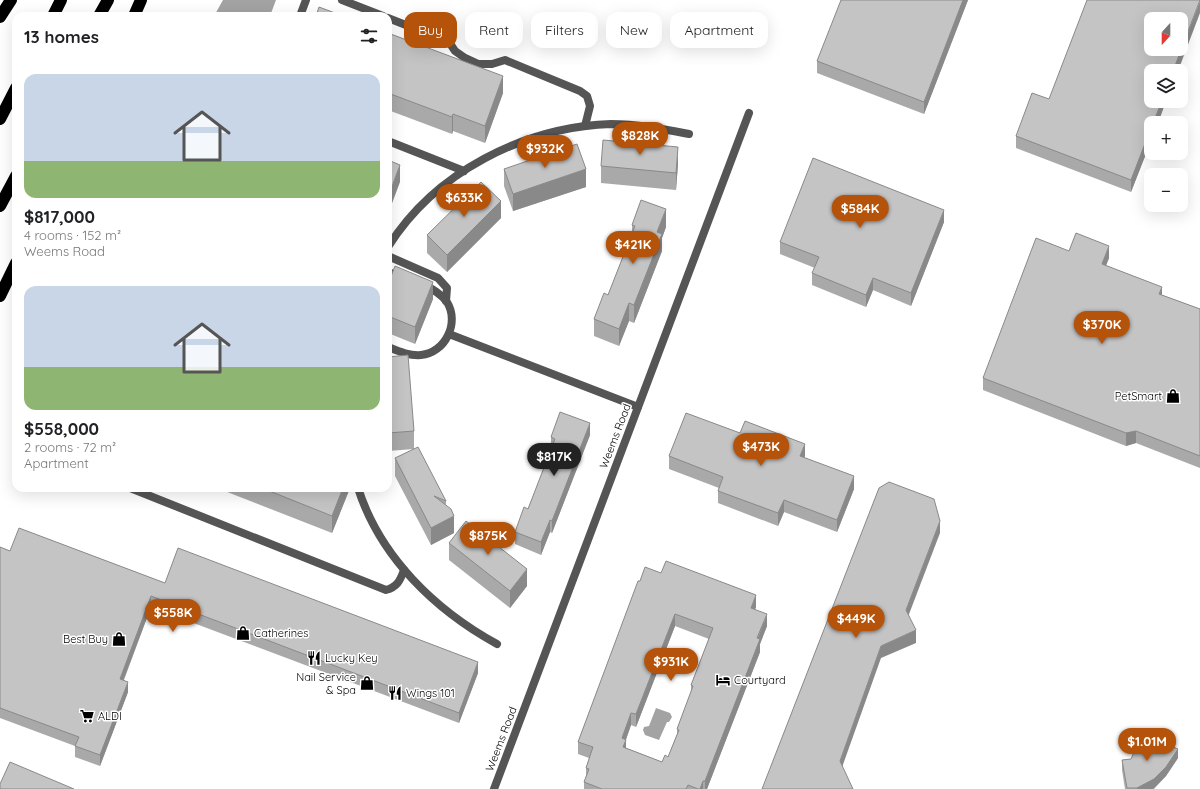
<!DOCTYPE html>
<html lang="en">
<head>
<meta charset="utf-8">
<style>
  body { margin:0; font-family:Quicksand,sans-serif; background:#f2f2f2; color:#202124; height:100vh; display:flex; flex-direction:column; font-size:15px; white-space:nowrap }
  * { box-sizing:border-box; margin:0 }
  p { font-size:13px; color:#757577 }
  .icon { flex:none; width:22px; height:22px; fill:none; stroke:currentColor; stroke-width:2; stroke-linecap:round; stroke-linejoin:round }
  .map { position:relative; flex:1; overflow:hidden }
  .drawer { position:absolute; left:12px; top:12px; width:380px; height:480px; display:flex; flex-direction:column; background:#fff; border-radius:12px; box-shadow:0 4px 16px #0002 }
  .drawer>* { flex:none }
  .guide { position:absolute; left:404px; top:12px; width:380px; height:36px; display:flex; gap:8px }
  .needle { width:26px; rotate:201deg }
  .controls { position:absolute; left:1144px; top:12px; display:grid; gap:8px }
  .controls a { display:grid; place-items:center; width:44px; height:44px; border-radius:8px; background:#fff; box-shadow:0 4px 16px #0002; font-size:20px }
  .price { position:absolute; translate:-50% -34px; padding:0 9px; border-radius:14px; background:#b45309; color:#fff; font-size:13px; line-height:26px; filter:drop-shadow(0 1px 2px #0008) }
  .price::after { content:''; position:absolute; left:50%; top:24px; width:12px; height:9px; margin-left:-6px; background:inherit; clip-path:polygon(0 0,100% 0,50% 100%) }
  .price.selected { background:#222; color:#fff }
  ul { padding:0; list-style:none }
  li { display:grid; align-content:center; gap:8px; height:212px; padding:0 12px }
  li span { display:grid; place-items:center; height:124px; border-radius:12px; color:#555 }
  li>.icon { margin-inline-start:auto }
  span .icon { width:72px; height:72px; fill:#fffc; stroke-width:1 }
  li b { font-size:17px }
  h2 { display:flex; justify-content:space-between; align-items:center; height:48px; padding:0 12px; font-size:17px }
  .pill { padding:0 14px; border-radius:12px; background:#fff; box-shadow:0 4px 16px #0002; font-size:14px; line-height:36px }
  .pill.selected { background:#b45309; color:#fff }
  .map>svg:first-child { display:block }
  .water { fill:#a3a3a3 }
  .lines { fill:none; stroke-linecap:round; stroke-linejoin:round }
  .minor { stroke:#555; stroke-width:8 }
  .motorway { stroke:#000; stroke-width:12 }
  .wall { fill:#a9a9a9; fill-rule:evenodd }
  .shaded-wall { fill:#898989 }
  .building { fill:#c4c4c4; stroke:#898989; fill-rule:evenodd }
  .labels { text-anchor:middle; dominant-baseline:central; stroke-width:3; stroke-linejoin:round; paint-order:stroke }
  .poi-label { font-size:11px; fill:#000; stroke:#fff; text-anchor:start }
  .street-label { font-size:11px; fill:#000; stroke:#fff }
</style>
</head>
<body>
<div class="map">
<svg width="1200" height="789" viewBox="0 0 1200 789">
  <rect width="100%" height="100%" fill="#fff"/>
  <g class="water">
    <path d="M223,0H276L270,16H214Z"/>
    <path d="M656,708L670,713L672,717L669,722H667L659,740L645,735L643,730L644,727L649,726Z"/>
  </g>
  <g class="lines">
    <g class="minor">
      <path d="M342,0L383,16"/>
      <path d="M300,16L306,0"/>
      <path d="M388,18L449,42L455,51L465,58L478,64H492L505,60L580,91L587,96L590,106L585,126"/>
      <path d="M388,141L464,171"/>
      <path d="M388,247C435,172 524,127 611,124C638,124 663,129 689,134"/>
      <path d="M388,256L438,278L447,288L446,301"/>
      <path d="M388,272L402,277"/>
      <path d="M449,334L638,407"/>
      <path d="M388,347C398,351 409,356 421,355C445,353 460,323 447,302C442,295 432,288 424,286"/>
      <path d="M130,488L386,590C397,587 400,581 404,570"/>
      <path d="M358,488C380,557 435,610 497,644"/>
      <path d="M494,789L749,113"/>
    </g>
    <g class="motorway">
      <path d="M53,16L61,0"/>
      <path d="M99,16L108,0"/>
      <path d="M134,16L141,0"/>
      <path d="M0,17L11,0"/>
      <path d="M0,119L16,88"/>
      <path d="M0,206L16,176"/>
      <path d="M0,296L16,263"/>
    </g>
  </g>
  <g class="wall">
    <path d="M968,0L924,114L817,73V61Z"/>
    <path d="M388,33L503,93L485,143L453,131L452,134L388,110Z"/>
    <path d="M1049,99L1166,101L1158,123H1151V141L1131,192L1016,148V136Z"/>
    <path d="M678,164L676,190L601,183V166Z"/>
    <path d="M504,169L586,187L513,211L504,186Z"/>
    <path d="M501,218L447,272L427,253V235Z"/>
    <path d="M944,222L911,306L873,290L866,307L812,285V273L815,268L780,254V242Z"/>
    <path d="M632,225L666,227L662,238V251L634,323L629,321L619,346L594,336V319L608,295L632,235Z"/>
    <path d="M1069,251L1109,258L1106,265L1162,295L1200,309V468L1136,443L1126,446L983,390V378Z"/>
    <path d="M388,284L433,299L415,344L388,333Z"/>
    <path d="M388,357L414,431V449L388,451Z"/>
    <path d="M740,433L805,456L804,458L854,489L837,532L784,512L778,526L718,503V491L719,488L669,469V456Z"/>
    <path d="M590,435L552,533L550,532L541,555L515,544V532L528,509L551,450V437Z"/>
    <path d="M395,458L446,501V506L454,533L431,545L395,476Z"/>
    <path d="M217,488H350L332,533Z"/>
    <path d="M449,543L527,586L510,608L449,560Z"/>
    <path d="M0,547L10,551L165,583L478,673L459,723L151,607L124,680L128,692L100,766L75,757V746L0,718Z"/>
    <path d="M661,573L756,607L755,609L767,626L760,644V652L707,789H584V782L586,777V768L589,758L578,754V742L640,581ZM675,626L709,639L691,685V693L677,729V734L668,757L662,762L626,748V740L631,725L636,727Z"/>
    <path d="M1178,758L1166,776L1154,789H1125L1122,770V760Z"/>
  </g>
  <g class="shaded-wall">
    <path d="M963,0H968L924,114V102Z"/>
    <path d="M1200,1V13L1178,71H1173Z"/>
    <path d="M503,76V93L485,143V126Z"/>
    <path d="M1162,101H1166L1158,123H1153Z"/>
    <path d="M453,114V131L452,134V117Z"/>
    <path d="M1151,128V141L1131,192V180Z"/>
    <path d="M678,147V164L676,190V173Z"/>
    <path d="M400,165V182L388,214V197Z"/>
    <path d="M586,169V187L513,211V194Z"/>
    <path d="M501,201V218L447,272V255Z"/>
    <path d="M666,209V227L662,238V251L634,323V305L657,232Z"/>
    <path d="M944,210V222L911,306V293Z"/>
    <path d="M1109,246V258L1102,276V264Z"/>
    <path d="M873,278V290L866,307V295Z"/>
    <path d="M433,282V299L415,344V327Z"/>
    <path d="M1162,287V299L1159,294Z"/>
    <path d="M629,303V321L619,346V329Z"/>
    <path d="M590,423V435L552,533V521Z"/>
    <path d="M1136,431V443L1126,446V433Z"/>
    <path d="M805,444V456L800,468V456Z"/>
    <path d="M854,476V489L837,532V520Z"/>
    <path d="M343,488H350L332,533V516Z"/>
    <path d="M784,500V512L778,526V513Z"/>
    <path d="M454,516V533L431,545V528Z"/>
    <path d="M550,520V532L541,555V542Z"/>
    <path d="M940,521V533L906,622V610Z"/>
    <path d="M527,569V586L510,608V591Z"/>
    <path d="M756,595V607L751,620V608Z"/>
    <path d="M151,596V607L120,689V679Z"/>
    <path d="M675,614V626L636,727V714Z"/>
    <path d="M767,614V626L760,644V652L707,789H705V781Z"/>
    <path d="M916,630V643L881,658L840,773V761L881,646Z"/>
    <path d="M478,662V673L459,723V713Z"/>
    <path d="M128,682V692L100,766V755Z"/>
    <path d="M631,713V725L622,750V738Z"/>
    <path d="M626,740V752L623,747Z"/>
    <path d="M1178,749V758L1166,776L1153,789H1137V788Z"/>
    <path d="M703,781V789H700Z"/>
  </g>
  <g class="building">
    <path d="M841,0H963L924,102L817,61Z"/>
    <path d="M1087,0H1200L1173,71H1151V101H1162L1153,123H1151V128L1131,180L1016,136L1032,93L1049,99ZM1151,19H1181V49H1151Z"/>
    <path d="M319,7L343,16H316Z"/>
    <path d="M388,33L503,76L485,126L453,114L452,117L388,93Z"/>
    <path d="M603,140L678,147L676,173L601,166Z"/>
    <path d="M577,144L586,169L513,194L504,169Z"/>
    <path d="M813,158L944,210L911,293L873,278L866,295L812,273L819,257L780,242Z"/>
    <path d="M388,160L400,165L388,197Z"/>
    <path d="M481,182L501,201L447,255L427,235Z"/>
    <path d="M641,200L666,209L657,232L662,234L634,305L629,303L619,329L594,319L604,293L608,295L635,226L632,225Z"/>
    <path d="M1076,233L1109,246L1102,264L1162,287L1159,294L1200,309V456L1136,431L1126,433L983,378L1036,238L1069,251Z"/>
    <path d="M395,266L433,282L415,327L388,316V284Z"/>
    <path d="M408,355L414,431L388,433V357Z"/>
    <path d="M560,412L590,423L552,521L550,520L541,542L515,532L524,507L528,509L555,439L551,437Z"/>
    <path d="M686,413L740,433L745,421L805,444L800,456L854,476L837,520L784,500L778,513L718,491L723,477L669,456Z"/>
    <path d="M418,447L446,501L434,496L451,509L454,516L431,528L395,458Z"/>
    <path d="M889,482L934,499L940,521L906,610L916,630L881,646L840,761L853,789H762L879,488Z"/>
    <path d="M262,488H343L332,516Z"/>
    <path d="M466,521L527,569L510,591L449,543Z"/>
    <path d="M19,528L165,583L178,548L478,662L459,713L151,596L120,679L128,682L100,755L75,746L79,737L0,708V547L10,551Z"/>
    <path d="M666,561L756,595L751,608L767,614L757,638L760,639L705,781H703L700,789H698L688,785L686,789H602L584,782L589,769L586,768L593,747L578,742L638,581H640L645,567L661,573ZM675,614L713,628L691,685L693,686L677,729L679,730L668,757L665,755L662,762L623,747L626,740L622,738L631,713L636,714Z"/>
    <path d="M1142,734L1178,749L1166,767L1154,779L1137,788H1127L1122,760L1131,759Z"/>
    <path d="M10,762L74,789H0V784Z"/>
  </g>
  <defs>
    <symbol id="shop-bare" viewBox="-9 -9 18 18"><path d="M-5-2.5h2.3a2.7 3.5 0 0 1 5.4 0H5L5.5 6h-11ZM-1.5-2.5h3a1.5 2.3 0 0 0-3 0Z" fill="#000" stroke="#fff" stroke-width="2.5" paint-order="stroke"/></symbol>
    <symbol id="restaurant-bare" viewBox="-9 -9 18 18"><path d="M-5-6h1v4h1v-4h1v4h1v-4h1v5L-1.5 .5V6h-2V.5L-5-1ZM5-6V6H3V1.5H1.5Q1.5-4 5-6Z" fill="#000" stroke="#fff" stroke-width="2.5" paint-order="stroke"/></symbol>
    <symbol id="hotel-bare" viewBox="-9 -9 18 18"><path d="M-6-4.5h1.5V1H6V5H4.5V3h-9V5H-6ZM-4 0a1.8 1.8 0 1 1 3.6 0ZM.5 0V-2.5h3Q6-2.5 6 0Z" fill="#000" stroke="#fff" stroke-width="2.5" paint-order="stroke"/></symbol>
    <symbol id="supermarket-bare" viewBox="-9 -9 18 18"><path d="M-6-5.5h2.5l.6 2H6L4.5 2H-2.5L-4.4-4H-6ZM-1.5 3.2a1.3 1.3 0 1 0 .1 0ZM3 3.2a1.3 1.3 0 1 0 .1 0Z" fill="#000" stroke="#fff" stroke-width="2.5" paint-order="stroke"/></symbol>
  </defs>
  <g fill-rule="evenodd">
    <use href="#shop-bare" x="1163" y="386" width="20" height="20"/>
    <use href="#shop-bare" x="233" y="623" width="20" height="20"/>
    <use href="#shop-bare" x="109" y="629" width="20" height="20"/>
    <use href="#restaurant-bare" x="304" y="648" width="20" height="20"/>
    <use href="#hotel-bare" x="713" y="670" width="20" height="20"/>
    <use href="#shop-bare" x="357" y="673" width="20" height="20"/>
    <use href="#restaurant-bare" x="385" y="683" width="20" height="20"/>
    <use href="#supermarket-bare" x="77" y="706" width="20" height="20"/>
  </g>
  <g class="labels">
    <g class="poi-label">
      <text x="1162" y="396" text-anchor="end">PetSmart</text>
      <text x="254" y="633">Catherines</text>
      <text x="108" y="639" text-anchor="end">Best Buy</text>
      <text x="325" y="658">Lucky Key</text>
      <text x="356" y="677" text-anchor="end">Nail Service<tspan x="356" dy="13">&amp; Spa</tspan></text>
      <text x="734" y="680">Courtyard</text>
      <text x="406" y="693">Wings 101</text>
      <text x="98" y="716">ALDI</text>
    </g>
    <g class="street-label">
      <text transform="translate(615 436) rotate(-69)">Weems Road</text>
      <text transform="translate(501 739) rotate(-69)">Weems Road</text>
    </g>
  </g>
</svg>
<div class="controls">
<a><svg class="needle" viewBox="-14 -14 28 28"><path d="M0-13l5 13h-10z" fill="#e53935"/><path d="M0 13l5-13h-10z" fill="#757577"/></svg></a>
<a><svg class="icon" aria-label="layers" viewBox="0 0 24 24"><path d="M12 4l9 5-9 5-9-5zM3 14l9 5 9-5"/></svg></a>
<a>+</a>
<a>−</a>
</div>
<b class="price" style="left:640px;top:156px">$828K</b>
<b class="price" style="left:545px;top:169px">$932K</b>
<b class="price" style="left:464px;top:218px">$633K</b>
<b class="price" style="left:860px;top:229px">$584K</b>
<b class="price" style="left:633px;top:265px">$421K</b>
<b class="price" style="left:1102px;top:345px">$370K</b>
<b class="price" style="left:761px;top:467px">$473K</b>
<b class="price selected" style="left:554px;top:477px">$817K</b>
<b class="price" style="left:488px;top:556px">$875K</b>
<b class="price" style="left:173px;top:633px">$558K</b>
<b class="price" style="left:856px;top:639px">$449K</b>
<b class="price" style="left:671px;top:682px">$931K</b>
<b class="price" style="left:1147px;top:762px">$1.01M</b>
<div class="guide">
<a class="pill selected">Buy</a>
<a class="pill">Rent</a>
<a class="pill">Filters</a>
<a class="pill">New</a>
<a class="pill">Apartment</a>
</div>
<section class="drawer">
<h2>13 homes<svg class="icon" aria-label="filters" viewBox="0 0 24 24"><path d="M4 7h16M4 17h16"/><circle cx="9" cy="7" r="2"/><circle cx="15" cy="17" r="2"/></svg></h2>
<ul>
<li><span style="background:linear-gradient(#c9d6e8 70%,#8fb573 0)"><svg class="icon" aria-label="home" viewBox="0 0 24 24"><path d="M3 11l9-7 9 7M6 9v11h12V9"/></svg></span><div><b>$817,000</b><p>4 rooms · 152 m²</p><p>Weems Road</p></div></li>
<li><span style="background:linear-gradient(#c9d6e8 65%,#8fb573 0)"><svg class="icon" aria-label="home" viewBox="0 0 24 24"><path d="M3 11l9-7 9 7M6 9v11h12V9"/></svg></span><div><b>$558,000</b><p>2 rooms · 72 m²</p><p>Apartment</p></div></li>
</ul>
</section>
</div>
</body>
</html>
